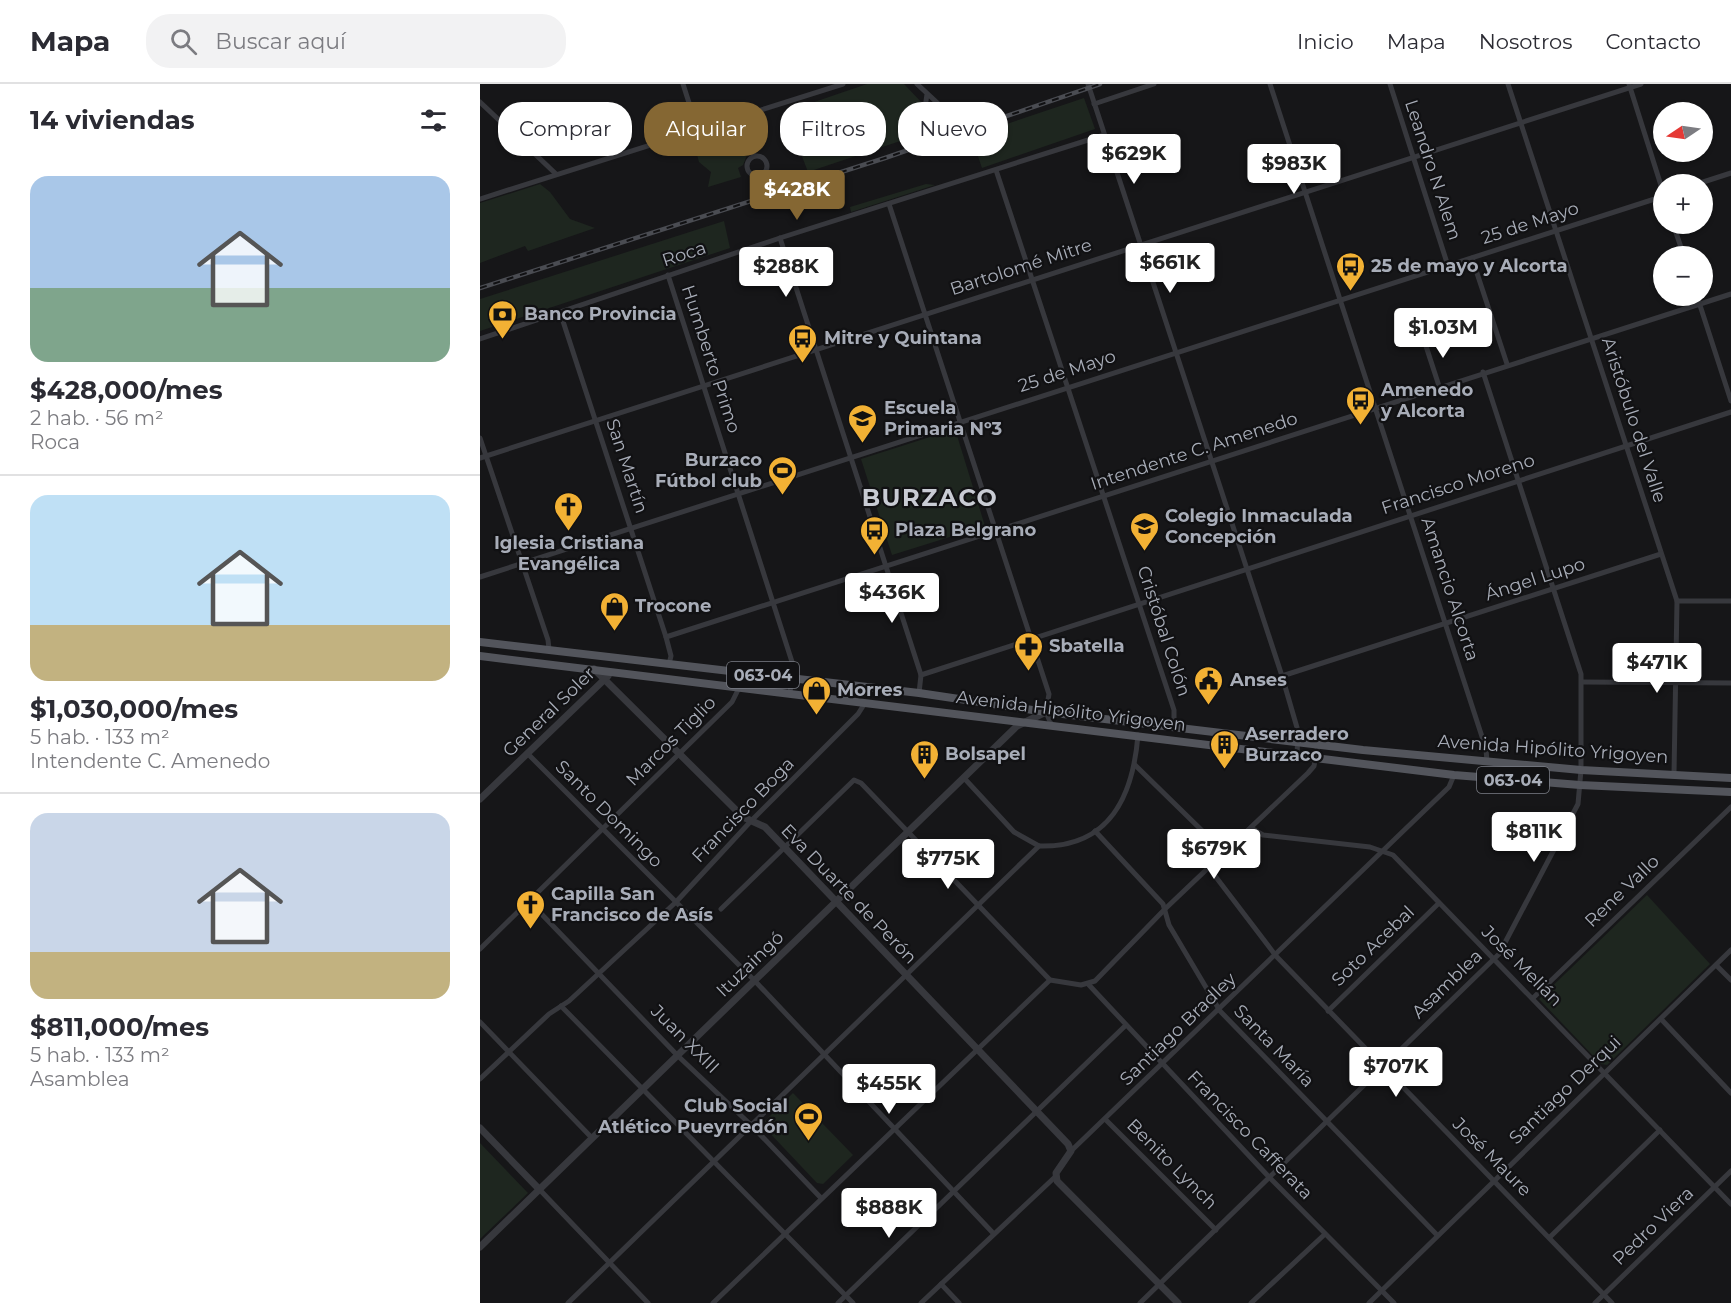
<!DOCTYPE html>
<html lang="es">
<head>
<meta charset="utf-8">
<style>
  body { margin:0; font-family:Montserrat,sans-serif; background:#f2f2f3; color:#2b2b33; height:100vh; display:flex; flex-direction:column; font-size:22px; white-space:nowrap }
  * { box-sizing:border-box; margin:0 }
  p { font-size:20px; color:#7c7c81 }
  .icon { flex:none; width:33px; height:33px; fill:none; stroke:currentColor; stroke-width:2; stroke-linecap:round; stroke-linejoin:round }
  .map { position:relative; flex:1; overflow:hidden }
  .panel { display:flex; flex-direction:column; background:#fff; width:480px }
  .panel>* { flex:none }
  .top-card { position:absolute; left:18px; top:18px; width:570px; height:54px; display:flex; gap:12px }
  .needle { width:39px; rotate:257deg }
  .buttons { position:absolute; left:1173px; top:18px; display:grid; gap:12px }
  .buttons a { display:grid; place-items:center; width:60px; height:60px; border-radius:50%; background:#fff; box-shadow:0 2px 4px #0004; font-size:30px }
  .price { position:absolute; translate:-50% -51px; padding:0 14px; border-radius:6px; background:#fff; color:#222; font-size:20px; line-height:39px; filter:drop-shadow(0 2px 3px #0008) }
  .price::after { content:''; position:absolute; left:50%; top:36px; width:18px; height:14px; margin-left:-9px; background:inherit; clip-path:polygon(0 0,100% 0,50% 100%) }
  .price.on { background:#856733; color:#fff }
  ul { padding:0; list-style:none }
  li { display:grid; align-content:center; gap:12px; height:318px; padding:0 30px }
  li+li { border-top:2px solid #e1e1e2 }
  li span { display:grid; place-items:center; height:186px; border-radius:18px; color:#555 }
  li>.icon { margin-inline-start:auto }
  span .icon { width:108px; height:108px; fill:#fffc; stroke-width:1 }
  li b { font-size:26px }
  h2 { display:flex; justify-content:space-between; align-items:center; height:72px; padding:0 30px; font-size:26px }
  .tag { padding:0 21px; border-radius:24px; background:#fff; box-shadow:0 2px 4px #0004; font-size:21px; line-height:54px }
  .tag.on { background:#856733; color:#fff }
  header { display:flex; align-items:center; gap:36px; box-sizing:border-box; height:84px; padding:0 30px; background:#fff; border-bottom:2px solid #e1e1e2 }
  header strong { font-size:28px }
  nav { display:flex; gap:33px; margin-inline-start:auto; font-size:21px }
  .search { width:420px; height:54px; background:#f2f2f3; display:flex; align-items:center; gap:15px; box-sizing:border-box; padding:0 21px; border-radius:24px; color:#7c7c81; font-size:22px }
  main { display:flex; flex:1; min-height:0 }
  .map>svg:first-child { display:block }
  .green { fill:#1e261f }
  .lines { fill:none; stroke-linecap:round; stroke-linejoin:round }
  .minor { stroke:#37383d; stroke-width:5 }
  .tertiary { stroke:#37383d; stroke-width:7 }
  .primary { stroke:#53555c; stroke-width:8 }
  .rail-casing { stroke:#4a4c52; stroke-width:4.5 }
  .rail { stroke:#111113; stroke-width:2; stroke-dasharray:7; stroke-linecap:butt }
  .labels { text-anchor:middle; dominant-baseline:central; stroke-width:4.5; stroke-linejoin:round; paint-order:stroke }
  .shield { fill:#111113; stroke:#7b7e86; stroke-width:1.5 }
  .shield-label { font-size:16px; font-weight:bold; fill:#a8adb8 }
  .street-label { font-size:18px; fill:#a8adb8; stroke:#111113 }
  .poi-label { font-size:18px; font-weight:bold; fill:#a8adb8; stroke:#111113; text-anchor:start }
  .district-label { font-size:24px; font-weight:bold; letter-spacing:1.5px; fill:#c9ccd4; stroke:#111113 }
</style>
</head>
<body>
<header>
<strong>Mapa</strong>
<div class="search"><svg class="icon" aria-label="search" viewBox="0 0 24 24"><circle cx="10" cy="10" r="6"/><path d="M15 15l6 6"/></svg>Buscar aquí</div>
<nav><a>Inicio</a><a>Mapa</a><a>Nosotros</a><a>Contacto</a></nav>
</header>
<main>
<section class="panel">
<h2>14 viviendas<svg class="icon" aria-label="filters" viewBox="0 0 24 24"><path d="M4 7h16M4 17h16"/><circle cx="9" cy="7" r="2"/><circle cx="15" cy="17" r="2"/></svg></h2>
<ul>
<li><span style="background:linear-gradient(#a9c7e8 60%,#7fa58c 0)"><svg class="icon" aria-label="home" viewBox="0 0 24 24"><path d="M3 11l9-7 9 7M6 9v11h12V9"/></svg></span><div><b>$428,000/mes</b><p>2 hab. · 56 m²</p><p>Roca</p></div></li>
<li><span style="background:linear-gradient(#bfe0f5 70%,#c2b280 0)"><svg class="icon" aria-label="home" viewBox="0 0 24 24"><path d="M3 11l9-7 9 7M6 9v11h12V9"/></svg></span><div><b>$1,030,000/mes</b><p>5 hab. · 133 m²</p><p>Intendente C. Amenedo</p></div></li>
<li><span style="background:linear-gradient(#c9d6e8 75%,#c2b280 0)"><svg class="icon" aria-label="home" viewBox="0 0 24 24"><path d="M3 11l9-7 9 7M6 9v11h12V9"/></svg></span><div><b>$811,000/mes</b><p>5 hab. · 133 m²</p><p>Asamblea</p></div></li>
</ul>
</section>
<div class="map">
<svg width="1251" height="1219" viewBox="0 0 1251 1219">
  <rect width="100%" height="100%" fill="#161618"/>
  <g class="green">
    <path d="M387,0H424L443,20L444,30L453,46L328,88L305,28Z"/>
    <path d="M604,14L615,45L502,84L491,52Z"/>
    <path d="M254,43L259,45L267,71L263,81L258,84L261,93L228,103L231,88L219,78L214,59L218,54Z"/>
    <path d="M60,100L70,108L90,135L115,144L48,167L45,162L0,179V119Z"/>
    <path d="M446,100L455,101L371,128L370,123Z"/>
    <path d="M244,137L250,164L0,247V215Z"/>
    <path d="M475,345L505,442L412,471L381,375Z"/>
    <path d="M1167,811L1230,880L1127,981L1121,980L1059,915Z"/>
    <path d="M313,1009L373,1071L343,1100L337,1099L285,1044V1037Z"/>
    <path d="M0,1059L48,1109L0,1155Z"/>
  </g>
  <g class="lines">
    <g class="minor">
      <path d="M203,0L218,47"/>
      <path d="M437,0L465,26V37L459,39L449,36L445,24L447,10"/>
      <path d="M608,0L802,592L818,647L817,671"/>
      <path d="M790,0L1006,665L1007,678"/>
      <path d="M910,0L968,182"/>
      <path d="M1028,0L1197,517L1194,690"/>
      <path d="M1149,0L1184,111"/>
      <path d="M0,18L76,90"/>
      <path d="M614,20L674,0"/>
      <path d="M261,33L274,72"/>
      <circle cx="277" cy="82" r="10"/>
      <path d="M516,86L694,626V642"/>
      <path d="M1217,100L1251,89"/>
      <path d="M0,115L363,0"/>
      <path d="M409,120L569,610L566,628L571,640"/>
      <path d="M1193,140L1204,172"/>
      <path d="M300,154L441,591L439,609"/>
      <path d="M992,174L1027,280"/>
      <path d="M188,191L313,581L310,609"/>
      <path d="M1217,212L1251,317"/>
      <path d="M80,228L186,553L191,572L189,580"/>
      <path d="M0,255L300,154L624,51"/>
      <path d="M944,256L959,302"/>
      <path d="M0,354L68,556L69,565"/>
      <path d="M0,374L1161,0"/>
      <path d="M0,493L1184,112"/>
      <path d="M1197,517H1251"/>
      <path d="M186,553L1251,210"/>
      <path d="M441,591L1251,328"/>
      <path d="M802,592L1181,470"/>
      <path d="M1102,598L1251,599"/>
      <path d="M47,669L274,896L513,1149"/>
      <path d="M655,681L745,769"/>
      <path d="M484,694L534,748L559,762"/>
      <path d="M771,744L783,751L890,763L913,771L1251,1120"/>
      <path d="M615,747L683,820L689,841L740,927L957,1151"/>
      <path d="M729,784L796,872L1132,1219"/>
      <path d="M49,817L198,972L271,1041L341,1114"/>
      <path d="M241,825L374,696L381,699L570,896"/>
      <path d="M0,865L252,618L259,604L261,589"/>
      <path d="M1236,881L1251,896"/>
      <path d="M609,901L789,1093L914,1219"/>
      <path d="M1053,914L1251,723"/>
      <path d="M81,922L373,1219"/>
      <path d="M848,927L959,819"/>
      <path d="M1181,935L1251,1009"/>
      <path d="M0,938L112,1054"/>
      <path d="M0,995L69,930L89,917L196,818L271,737L378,630L385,619"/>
      <path d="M626,1036L736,1146"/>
      <path d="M591,1067L969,703L974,691"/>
      <path d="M59,1105L168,1219"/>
      <path d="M1070,1153L1180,1046"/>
      <path d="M461,1200L479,1219"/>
      <path d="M88,1219L559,762C630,764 653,712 658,651"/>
      <path d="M233,1219L570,896L601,901L615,897L685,825L828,689L834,682L838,660"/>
      <path d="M358,1219L645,942"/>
      <path d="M441,1219L575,1093"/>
      <path d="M660,1219L1019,870L1098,720L1101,686V590L1003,288"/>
      <path d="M771,1219L845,1150"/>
      <path d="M889,1219L1251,866"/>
      <path d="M1115,1219L1251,1087"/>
    </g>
    <g class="tertiary">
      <path d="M114,585L263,733L285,743L588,1060L591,1067L576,1089L577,1097L698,1219"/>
      <path d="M0,715L128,592"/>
      <path d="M0,1044L59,1105"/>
      <path d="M0,1163L537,642L566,628"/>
    </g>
    <g class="primary">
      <path d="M0,558L439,609L566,628L883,666L1101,686L1251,694"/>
      <path d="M0,572L974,691L1100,701L1251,708"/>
    </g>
    <defs>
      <path id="rail" d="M0,204L405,74L620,0"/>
    </defs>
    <use href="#rail" class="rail-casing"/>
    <use href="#rail" class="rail"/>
  </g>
  <defs>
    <symbol id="bus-pin" viewBox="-11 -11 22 30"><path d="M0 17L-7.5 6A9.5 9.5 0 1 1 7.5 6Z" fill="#f2b134" stroke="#111113"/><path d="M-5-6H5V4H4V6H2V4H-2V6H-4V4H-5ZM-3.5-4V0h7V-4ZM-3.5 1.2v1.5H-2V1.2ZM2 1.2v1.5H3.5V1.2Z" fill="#111"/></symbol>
    <symbol id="bank-pin" viewBox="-11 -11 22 30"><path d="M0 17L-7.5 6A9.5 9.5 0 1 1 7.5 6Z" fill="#f2b134" stroke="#111113"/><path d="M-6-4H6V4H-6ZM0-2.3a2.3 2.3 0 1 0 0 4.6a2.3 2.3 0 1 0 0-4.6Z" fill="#111"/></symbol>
    <symbol id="school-pin" viewBox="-11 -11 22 30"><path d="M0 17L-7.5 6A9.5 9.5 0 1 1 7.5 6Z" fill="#f2b134" stroke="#111113"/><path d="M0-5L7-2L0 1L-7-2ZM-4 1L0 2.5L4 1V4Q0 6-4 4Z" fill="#111"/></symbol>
    <symbol id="stadium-pin" viewBox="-11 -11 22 30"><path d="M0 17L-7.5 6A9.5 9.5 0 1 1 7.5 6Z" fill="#f2b134" stroke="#111113"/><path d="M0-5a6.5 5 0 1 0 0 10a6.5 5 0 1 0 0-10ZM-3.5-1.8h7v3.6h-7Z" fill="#111"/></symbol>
    <symbol id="church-pin" viewBox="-11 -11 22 30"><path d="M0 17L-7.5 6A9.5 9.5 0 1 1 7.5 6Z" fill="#f2b134" stroke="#111113"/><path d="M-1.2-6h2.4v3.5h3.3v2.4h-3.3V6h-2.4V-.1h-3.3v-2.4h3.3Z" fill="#111"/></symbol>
    <symbol id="shop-pin" viewBox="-11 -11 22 30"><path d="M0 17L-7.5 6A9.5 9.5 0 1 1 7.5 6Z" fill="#f2b134" stroke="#111113"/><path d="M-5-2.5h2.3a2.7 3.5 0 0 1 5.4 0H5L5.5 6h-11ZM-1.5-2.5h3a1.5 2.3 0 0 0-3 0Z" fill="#111"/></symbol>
    <symbol id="pharmacy-pin" viewBox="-11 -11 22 30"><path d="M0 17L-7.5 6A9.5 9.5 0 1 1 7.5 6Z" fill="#f2b134" stroke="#111113"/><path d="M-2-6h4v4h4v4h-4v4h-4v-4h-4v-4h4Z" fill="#111"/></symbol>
    <symbol id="civic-pin" viewBox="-11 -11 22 30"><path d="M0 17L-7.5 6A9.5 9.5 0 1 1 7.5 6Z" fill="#f2b134" stroke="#111113"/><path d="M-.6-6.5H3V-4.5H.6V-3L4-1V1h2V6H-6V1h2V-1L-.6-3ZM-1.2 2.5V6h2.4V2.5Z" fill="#111"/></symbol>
    <symbol id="building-pin" viewBox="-11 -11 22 30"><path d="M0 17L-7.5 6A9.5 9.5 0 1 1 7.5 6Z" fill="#f2b134" stroke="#111113"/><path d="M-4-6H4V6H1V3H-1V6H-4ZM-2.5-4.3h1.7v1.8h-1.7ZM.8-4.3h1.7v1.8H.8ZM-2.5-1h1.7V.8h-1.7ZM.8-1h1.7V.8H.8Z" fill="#111"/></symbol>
  </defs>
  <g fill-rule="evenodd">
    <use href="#bus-pin" x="854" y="166" width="33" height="45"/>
    <use href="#bank-pin" x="6" y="214" width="33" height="45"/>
    <use href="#bus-pin" x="306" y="238" width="33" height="45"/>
    <use href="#bus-pin" x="864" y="300" width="33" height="45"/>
    <use href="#school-pin" x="366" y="318" width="33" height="45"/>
    <use href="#stadium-pin" x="286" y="370" width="33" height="45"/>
    <use href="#church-pin" x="72" y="406" width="33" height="45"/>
    <use href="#school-pin" x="648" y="426" width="33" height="45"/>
    <use href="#bus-pin" x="378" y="430" width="33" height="45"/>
    <use href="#shop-pin" x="118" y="506" width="33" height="45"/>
    <use href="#pharmacy-pin" x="532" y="546" width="33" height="45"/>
    <use href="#civic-pin" x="712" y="580" width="33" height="45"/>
    <use href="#shop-pin" x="320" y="590" width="33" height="45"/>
    <use href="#building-pin" x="728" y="644" width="33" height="45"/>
    <use href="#building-pin" x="428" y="654" width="33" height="45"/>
    <use href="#church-pin" x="34" y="804" width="33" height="45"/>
    <use href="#stadium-pin" x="312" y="1016" width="33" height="45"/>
  </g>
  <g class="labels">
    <g class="shield">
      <rect x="247" y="578" width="72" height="26" rx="4.5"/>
      <rect x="997" y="683" width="72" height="26" rx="4.5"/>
    </g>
    <g class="shield-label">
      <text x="283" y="591">063-04</text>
      <text x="1033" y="696">063-04</text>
    </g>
    <g class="street-label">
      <text transform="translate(953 86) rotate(72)">Leandro N Alem</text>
      <text transform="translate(1050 139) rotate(-18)">25 de Mayo</text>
      <text transform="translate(204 170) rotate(-18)">Roca</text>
      <text transform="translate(541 183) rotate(-18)">Bartolomé Mitre</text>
      <text transform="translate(231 275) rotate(72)">Humberto Primo</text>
      <text transform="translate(587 287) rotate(-18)">25 de Mayo</text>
      <text transform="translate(1154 336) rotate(72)">Aristóbulo del Valle</text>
      <text transform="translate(714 367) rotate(-18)">Intendente C. Amenedo</text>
      <text transform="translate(147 382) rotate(72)">San Martín</text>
      <text transform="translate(978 400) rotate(-18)">Francisco Moreno</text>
      <text transform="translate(1055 495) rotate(-18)">Ángel Lupo</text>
      <text transform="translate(970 505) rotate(72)">Amancio Alcorta</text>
      <text transform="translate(684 547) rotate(72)">Cristóbal Colón</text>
      <text transform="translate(591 627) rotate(7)">Avenida Hipólito Yrigoyen</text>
      <text transform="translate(69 628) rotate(-44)">General Soler</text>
      <text transform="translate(191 657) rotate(-45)">Marcos Tiglio</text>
      <text transform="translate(1073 665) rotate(4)">Avenida Hipólito Yrigoyen</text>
      <text transform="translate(263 726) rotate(-46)">Francisco Boga</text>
      <text transform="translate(129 730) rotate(45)">Santo Domingo</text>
      <text transform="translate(1142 807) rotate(-44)">Rene Vallo</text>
      <text transform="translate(369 810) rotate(46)">Eva Duarte de Perón</text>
      <text transform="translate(893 862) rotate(-44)">Soto Acebal</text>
      <text transform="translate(270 880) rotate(-44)">Ituzaingó</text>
      <text transform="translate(1042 882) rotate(45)">José Melián</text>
      <text transform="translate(967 900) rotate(-44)">Asamblea</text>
      <text transform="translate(698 945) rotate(-44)">Santiago Bradley</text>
      <text transform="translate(205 955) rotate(45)">Juan XXIII</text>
      <text transform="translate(794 962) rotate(46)">Santa María</text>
      <text transform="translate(1085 1006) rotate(-44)">Santiago Derqui</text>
      <text transform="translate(770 1051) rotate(46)">Francisco Cafferata</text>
      <text transform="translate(1012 1073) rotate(45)">José Maure</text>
      <text transform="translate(692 1080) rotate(45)">Benito Lynch</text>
      <text transform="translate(1173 1142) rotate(-44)">Pedro Viera</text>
    </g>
    <g class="poi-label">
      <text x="891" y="182">25 de mayo y Alcorta</text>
      <text x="44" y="230">Banco Provincia</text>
      <text x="344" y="254">Mitre y Quintana</text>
      <text x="901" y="306">Amenedo<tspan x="901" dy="21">y Alcorta</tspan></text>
      <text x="404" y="324">Escuela<tspan x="404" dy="21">Primaria Nº3</tspan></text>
      <text x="282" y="376" text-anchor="end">Burzaco<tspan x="282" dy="21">Fútbol club</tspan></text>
      <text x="685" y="432">Colegio Inmaculada<tspan x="685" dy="21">Concepción</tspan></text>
      <text x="415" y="446">Plaza Belgrano</text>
      <text x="89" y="459" text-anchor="middle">Iglesia Cristiana<tspan x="89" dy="21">Evangélica</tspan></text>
      <text x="155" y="522">Trocone</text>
      <text x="569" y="562">Sbatella</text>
      <text x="750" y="596">Anses</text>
      <text x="357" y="606">Morres</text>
      <text x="765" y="650">Aserradero<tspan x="765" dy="21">Burzaco</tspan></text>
      <text x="465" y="670">Bolsapel</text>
      <text x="71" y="810">Capilla San<tspan x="71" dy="21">Francisco de Asís</tspan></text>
      <text x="308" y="1022" text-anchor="end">Club Social<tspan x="308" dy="21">Atlético Pueyrredón</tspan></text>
    </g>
    <g class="district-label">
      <text x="450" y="413">BURZACO</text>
    </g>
  </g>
</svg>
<div class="buttons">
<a><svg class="needle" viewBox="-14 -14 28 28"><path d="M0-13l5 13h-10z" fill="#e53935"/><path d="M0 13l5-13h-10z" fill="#7c7c81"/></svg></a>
<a>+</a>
<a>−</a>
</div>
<b class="price" style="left:654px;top:101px">$629K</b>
<b class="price" style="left:814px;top:111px">$983K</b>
<b class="price on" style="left:317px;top:137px">$428K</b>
<b class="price" style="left:690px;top:210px">$661K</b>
<b class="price" style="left:306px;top:214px">$288K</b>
<b class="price" style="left:963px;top:275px">$1.03M</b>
<b class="price" style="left:412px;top:540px">$436K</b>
<b class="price" style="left:1177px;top:610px">$471K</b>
<b class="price" style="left:1054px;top:779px">$811K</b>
<b class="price" style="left:734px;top:796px">$679K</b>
<b class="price" style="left:468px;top:806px">$775K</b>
<b class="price" style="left:916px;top:1014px">$707K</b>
<b class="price" style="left:409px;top:1031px">$455K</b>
<b class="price" style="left:409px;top:1155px">$888K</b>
<div class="top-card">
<a class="tag">Comprar</a>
<a class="tag on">Alquilar</a>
<a class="tag">Filtros</a>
<a class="tag">Nuevo</a>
</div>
</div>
</main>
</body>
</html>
